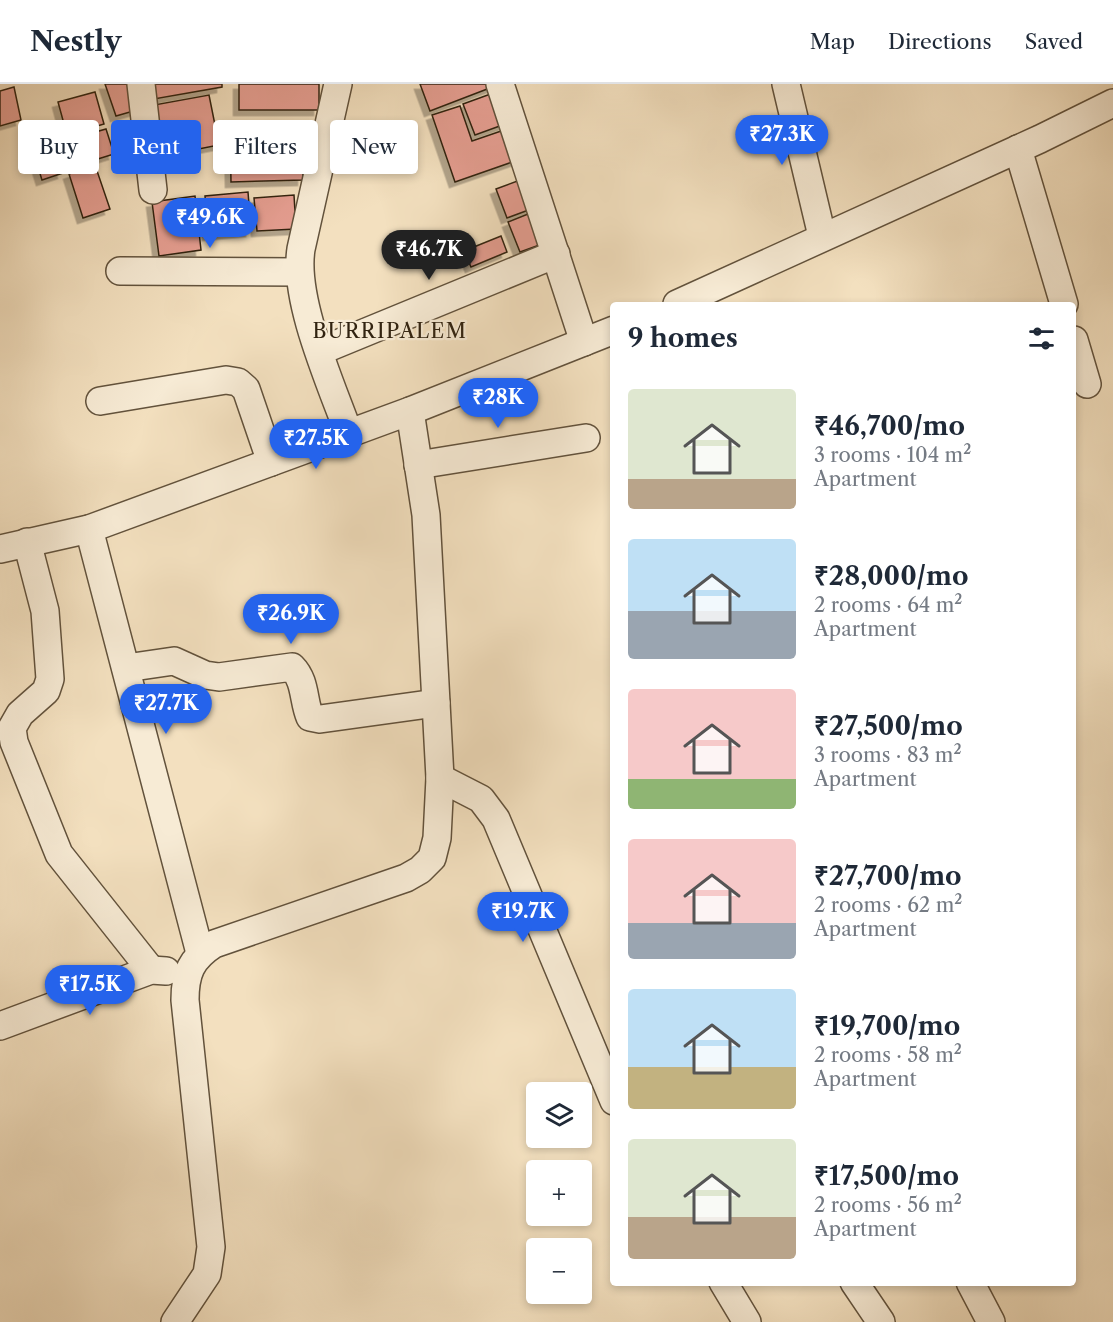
<!DOCTYPE html>
<html lang="en">
<head>
<meta charset="utf-8">
<style>
  body { margin:0; font-family:"Libre Caslon Text",serif; background:#f6f6f7; color:#1f2937; height:100vh; display:flex; flex-direction:column; font-size:22px; white-space:nowrap }
  * { box-sizing:border-box; margin:0 }
  p { font-size:20px; color:#747a83 }
  .icon { flex:none; width:33px; height:33px; fill:none; stroke:currentColor; stroke-width:2; stroke-linecap:round; stroke-linejoin:round }
  .map { position:relative; flex:1; overflow:hidden }
  .panel { position:absolute; left:610px; top:218px; width:466px; height:984px; display:flex; flex-direction:column; background:#fff; border-radius:6px; box-shadow:0 3px 9px #0003 }
  .panel>* { flex:none }
  .guide { position:absolute; left:18px; top:36px; width:502px; height:54px; display:flex; gap:12px }
  .controls { position:absolute; left:526px; top:998px; display:grid; gap:12px }
  .controls a { display:grid; place-items:center; width:66px; height:66px; border-radius:6px; background:#fff; box-shadow:0 3px 9px #0003; font-size:30px }
  .price { position:absolute; translate:-50% -51px; padding:0 14px; border-radius:21px; background:#2563eb; color:#fff; font-size:20px; line-height:39px; filter:drop-shadow(0 2px 3px #0008) }
  .price::after { content:''; position:absolute; left:50%; top:36px; width:18px; height:14px; margin-left:-9px; background:inherit; clip-path:polygon(0 0,100% 0,50% 100%) }
  .price.current { background:#222; color:#fff }
  ul { padding:0; list-style:none }
  li { display:flex; align-items:center; gap:18px; height:150px; padding:0 18px }
  li span { display:grid; place-items:center; flex:none; width:168px; height:120px; border-radius:6px; color:#555 }
  li>.icon { margin-inline-start:auto }
  span .icon { width:72px; height:72px; fill:#fffc; stroke-width:1 }
  li b { font-size:26px }
  h2 { display:flex; justify-content:space-between; align-items:center; height:72px; padding:0 18px; font-size:26px }
  .pill { padding:0 21px; border-radius:6px; background:#fff; box-shadow:0 3px 9px #0003; font-size:21px; line-height:54px }
  .pill.current { background:#2563eb; color:#fff }
  header { display:flex; align-items:center; gap:36px; box-sizing:border-box; height:84px; padding:0 30px; background:#fff; border-bottom:2px solid #e0e1e3 }
  header strong { font-size:28px }
  nav { display:flex; gap:33px; margin-inline-start:auto; font-size:21px }
  .map>svg:first-child { display:block }
  .building { fill:#e59e91; stroke:#312311; stroke-width:1.5; filter:url(#shadow) }
  .lines { fill:none; stroke-linecap:round; stroke-linejoin:round }
  .street-casing { stroke:#62523c; stroke-width:30 }
  .street { stroke:#f7ebd5; stroke-width:27 }
  .labels { text-anchor:middle; dominant-baseline:central; stroke-width:4.5; stroke-linejoin:round; paint-order:stroke }
  .quarter-label { font-size:20px; letter-spacing:1.5px; fill:#312311; stroke:#f7ebd5 }
</style>
</head>
<body>
<header>
<strong>Nestly</strong>
<nav><a>Map</a><a>Directions</a><a>Saved</a></nav>
</header>
<div class="map">
<svg width="1113" height="1238" viewBox="0 0 1113 1238">
  <defs>
    <filter id="shadow"><feDropShadow dx="-5.5" dy="5.5" stdDeviation="0" flood-color="#0004"/></filter>
  </defs>
  <rect width="100%" height="100%" fill="#f3e0bf"/>
  <filter id="stains"><feTurbulence type="fractalNoise" baseFrequency=".00333" numOctaves="4"/><feColorMatrix values="0 0 0 0 .2 0 0 0 0 .09 0 0 0 0 .02 0 0 0 .5 -.17"/></filter>
  <radialGradient id="worn" r=".72"><stop offset=".6" stop-color="#630" stop-opacity="0"/><stop offset="1" stop-color="#630" stop-opacity=".3"/></radialGradient>
  <g class="building">
    <path d="M105,0H128L137,26L116,32Z"/>
    <path d="M151,0H222V3L154,15Z"/>
    <rect x="239" y="0" width="80" height="26"/>
    <path d="M420,0H494L495,2L430,27Z"/>
    <path d="M14,3L21,36L0,42V7Z"/>
    <path d="M95,8L104,40L67,51L58,18Z"/>
    <path d="M496,8L508,39L475,51L463,20Z"/>
    <path d="M209,11L219,61L163,72L154,21Z"/>
    <path d="M460,22L472,57L507,45L518,76L455,98L432,31Z"/>
    <path d="M302,40L303,96L231,98L230,42Z"/>
    <path d="M106,45L114,70L72,83L64,57Z"/>
    <path d="M52,57L63,89L42,96L32,64Z"/>
    <path d="M95,81L110,125L83,134L69,90Z"/>
    <path d="M523,95L534,124L507,134L496,105Z"/>
    <path d="M248,108L251,147L208,151L205,112Z"/>
    <path d="M294,111L296,145L257,147L254,114Z"/>
    <path d="M195,112L201,166L159,172L152,118Z"/>
    <path d="M533,128L545,159L520,168L508,138Z"/>
    <path d="M501,152L507,168L471,183L464,167Z"/>
  </g>
  <g class="lines">
    <defs>
      <g id="street">
        <path d="M141,0L153,106"/>
        <path d="M338,0L301,165C293,216 331,300 349,350"/>
        <path d="M500,0L584,258"/>
        <path d="M786,0L822,152"/>
        <path d="M1018,65L1064,220"/>
        <path d="M120,187L299,188"/>
        <path d="M677,220L1040,55L1113,19"/>
        <path d="M1074,256L1087,300"/>
        <path d="M320,267L556,170"/>
        <path d="M100,317L226,296L238,298L246,305L271,378"/>
        <path d="M418,381L586,354"/>
        <path d="M89,445L200,869"/>
        <path d="M27,458L45,527L50,595L46,607L20,630L12,644L14,658L59,770L151,886"/>
        <path d="M0,465L89,445L410,327L614,246"/>
        <path d="M126,584L174,577L205,591L219,593L292,583C306,597 303,617 310,633L320,635L436,619"/>
        <path d="M440,694L481,715L496,735L614,1017"/>
        <path d="M0,942L151,886L166,887"/>
        <path d="M723,1198L747,1238"/>
        <path d="M854,1198L881,1238"/>
        <path d="M970,1198L991,1238"/>
        <path d="M175,1238L207,1190L211,1163L185,916C185,889 191,875 214,860L406,794L420,786L432,774L437,754L440,694L426,431L410,327"/>
      </g>
    </defs>
    <use href="#street" class="street-casing"/>
    <use href="#street" class="street"/>
  </g>
  <g class="labels">
    <g class="quarter-label">
      <text x="390" y="247">BURRIPALEM</text>
    </g>
  </g>
  <rect width="100%" height="100%" filter="url(#stains)"/>
  <rect width="100%" height="100%" fill="url(#worn)"/>
</svg>
<div class="controls">
<a><svg class="icon" aria-label="layers" viewBox="0 0 24 24"><path d="M12 4l9 5-9 5-9-5zM3 14l9 5 9-5"/></svg></a>
<a>+</a>
<a>−</a>
</div>
<b class="price" style="left:782px;top:82px">₹27.3K</b>
<b class="price" style="left:210px;top:165px">₹49.6K</b>
<b class="price current" style="left:429px;top:197px">₹46.7K</b>
<b class="price" style="left:498px;top:345px">₹28K</b>
<b class="price" style="left:316px;top:386px">₹27.5K</b>
<b class="price" style="left:291px;top:561px">₹26.9K</b>
<b class="price" style="left:166px;top:651px">₹27.7K</b>
<b class="price" style="left:523px;top:859px">₹19.7K</b>
<b class="price" style="left:90px;top:932px">₹17.5K</b>
<div class="guide">
<a class="pill">Buy</a>
<a class="pill current">Rent</a>
<a class="pill">Filters</a>
<a class="pill">New</a>
</div>
<section class="panel">
<h2>9 homes<svg class="icon" aria-label="filters" viewBox="0 0 24 24"><path d="M4 7h16M4 17h16"/><circle cx="9" cy="7" r="2"/><circle cx="15" cy="17" r="2"/></svg></h2>
<ul>
<li><span style="background:linear-gradient(#dfe7d0 75%,#b9a48a 0)"><svg class="icon" aria-label="home" viewBox="0 0 24 24"><path d="M3 11l9-7 9 7M6 9v11h12V9"/></svg></span><div><b>₹46,700/mo</b><p>3 rooms · 104 m²</p><p>Apartment</p></div></li>
<li><span style="background:linear-gradient(#bfe0f5 60%,#9aa5b1 0)"><svg class="icon" aria-label="home" viewBox="0 0 24 24"><path d="M3 11l9-7 9 7M6 9v11h12V9"/></svg></span><div><b>₹28,000/mo</b><p>2 rooms · 64 m²</p><p>Apartment</p></div></li>
<li><span style="background:linear-gradient(#f6c9c9 75%,#8fb573 0)"><svg class="icon" aria-label="home" viewBox="0 0 24 24"><path d="M3 11l9-7 9 7M6 9v11h12V9"/></svg></span><div><b>₹27,500/mo</b><p>3 rooms · 83 m²</p><p>Apartment</p></div></li>
<li><span style="background:linear-gradient(#f6c9c9 70%,#9aa5b1 0)"><svg class="icon" aria-label="home" viewBox="0 0 24 24"><path d="M3 11l9-7 9 7M6 9v11h12V9"/></svg></span><div><b>₹27,700/mo</b><p>2 rooms · 62 m²</p><p>Apartment</p></div></li>
<li><span style="background:linear-gradient(#bfe0f5 65%,#c2b280 0)"><svg class="icon" aria-label="home" viewBox="0 0 24 24"><path d="M3 11l9-7 9 7M6 9v11h12V9"/></svg></span><div><b>₹19,700/mo</b><p>2 rooms · 58 m²</p><p>Apartment</p></div></li>
<li><span style="background:linear-gradient(#dfe7d0 65%,#b9a48a 0)"><svg class="icon" aria-label="home" viewBox="0 0 24 24"><path d="M3 11l9-7 9 7M6 9v11h12V9"/></svg></span><div><b>₹17,500/mo</b><p>2 rooms · 56 m²</p><p>Apartment</p></div></li>
</ul>
</section>
</div>
</body>
</html>
